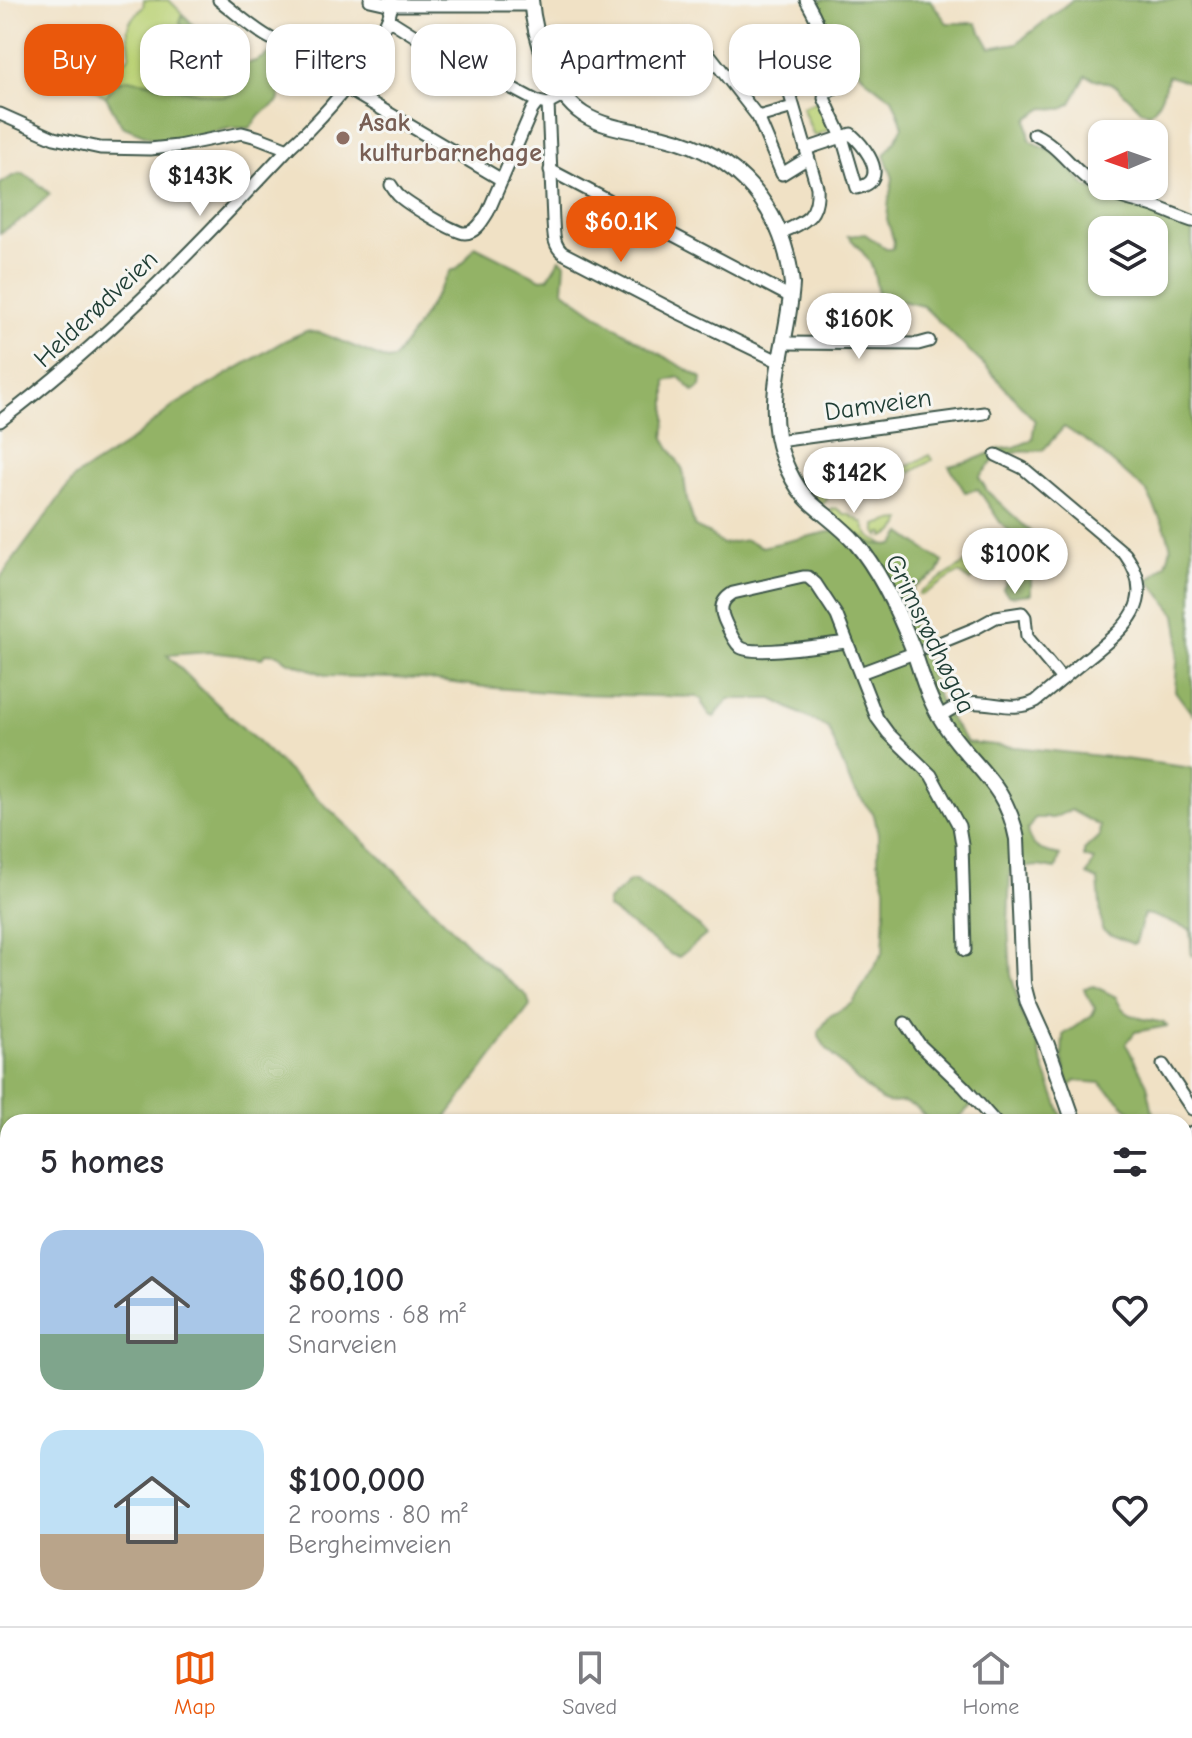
<!DOCTYPE html>
<html lang="en">
<head>
<meta charset="utf-8">
<style>
  body { margin:0; font-family:"Comic Neue",sans-serif; background:#f2f2f3; color:#2b2b33; height:100vh; display:flex; flex-direction:column; font-size:30px; white-space:nowrap }
  * { box-sizing:border-box; margin:0 }
  p { font-size:26px; color:#7c7c81 }
  .icon { flex:none; width:44px; height:44px; fill:none; stroke:currentColor; stroke-width:2; stroke-linecap:round; stroke-linejoin:round }
  .map { position:relative; flex:1; overflow:hidden }
  .sheet { position:absolute; left:0px; top:1114px; width:1192px; height:512px; display:flex; flex-direction:column; background:#fff; border-radius:24px 24px 0 0; box-shadow:0 2px 6px #0004 }
  .sheet>* { flex:none }
  .banner { position:absolute; left:24px; top:24px; width:1144px; height:72px; display:flex; gap:16px }
  .needle { width:52px; rotate:268deg }
  .tools { position:absolute; left:1088px; top:120px; display:grid; gap:16px }
  .tools a { display:grid; place-items:center; width:80px; height:80px; border-radius:16px; background:#fff; box-shadow:0 2px 6px #0004; font-size:40px }
  .price { position:absolute; translate:-50% -68px; padding:0 18px; border-radius:28px; background:#fff; color:#222; font-size:26px; line-height:52px; filter:drop-shadow(0 2px 4px #0008) }
  .price::after { content:''; position:absolute; left:50%; top:48px; width:24px; height:18px; margin-left:-12px; background:inherit; clip-path:polygon(0 0,100% 0,50% 100%) }
  .price.selected { background:#ea580c; color:#fff }
  ul { padding:0; list-style:none }
  li { display:flex; align-items:center; gap:24px; height:200px; padding:0 40px }
  li span { display:grid; place-items:center; flex:none; width:224px; height:160px; border-radius:24px; color:#555 }
  li>.icon { margin-inline-start:auto }
  span .icon { width:96px; height:96px; fill:#fffc; stroke-width:1 }
  li b { font-size:34px }
  h2 { display:flex; justify-content:space-between; align-items:center; height:96px; padding:0 40px; font-size:34px }
  .chip { padding:0 28px; border-radius:24px; background:#fff; box-shadow:0 2px 6px #0004; font-size:28px; line-height:72px }
  .chip.selected { background:#ea580c; color:#fff }
  .menu { display:flex; justify-content:space-around; align-items:center; height:112px; border-top:2px solid #e1e1e2; background:#fff; font-size:22px; color:#7c7c81 }
  .menu a { display:grid; justify-items:center; gap:4px }
  .menu .selected { color:#ea580c }
  .map>svg:first-child { display:block }
  .green { fill:#bad175; stroke:#6c8754; stroke-width:2 }
  .forest { fill:#93b366; stroke:#59784d; stroke-width:2; fill-rule:evenodd }
  .lines { fill:none; stroke-linecap:round; stroke-linejoin:round }
  .minor-casing { stroke:#3e564a; stroke-width:15 }
  .major-casing { stroke:#3e564a; stroke-width:18 }
  .minor { stroke:#fff; stroke-width:11 }
  .major { stroke:#fff; stroke-width:14 }
  .education-dot { fill:#8d6e63; stroke:#f6f6f2; stroke-width:3 }
  .labels { text-anchor:middle; dominant-baseline:central; stroke-width:6; stroke-linejoin:round; paint-order:stroke }
  .education-label { font-size:26px; font-weight:bold; fill:#785e54; stroke:#f6f6f2; text-anchor:start }
  .street-label { font-size:26px; fill:#1f3d34; stroke:#f6f6f2 }
</style>
</head>
<body>
<div class="map">
<svg width="1192" height="1626" viewBox="0 0 1192 1626">
  <rect width="100%" height="100%" fill="#f6f6f2"/>
  <filter id="ink" filterUnits="userSpaceOnUse"><feTurbulence type="fractalNoise" baseFrequency=".0125" numOctaves="2"/><feDisplacementMap in="SourceGraphic" scale="16" xChannelSelector="R" yChannelSelector="G"/><feConvolveMatrix kernelMatrix="1 2 1 2 8 2 1 2 1" color-interpolation-filters="sRGB"/></filter>
  <filter id="wash" filterUnits="userSpaceOnUse"><feTurbulence type="fractalNoise" baseFrequency=".006" numOctaves="4" result="noise"/><feDisplacementMap in="SourceGraphic" scale="32" xChannelSelector="R" yChannelSelector="G"/><feGaussianBlur stdDeviation="1.8" result="paint"/><feColorMatrix in="noise" values="0 0 0 0 0 0 0 0 0 0 0 0 0 0 0 0 0 1.4 0 .05"/><feComposite in="paint" operator="in"/></filter>
  <g filter="url(#wash)">
    <rect width="100%" height="100%" fill="#f0e1c5"/>
    <g class="green">
      <path d="M144,0H169L183,14L180,22L201,51L233,87L231,95L222,97C203,94 131,74 117,82C112,85 109,93 106,97C80,79 82,91 80,56L83,53C92,54 98,60 107,61C143,66 125,44 128,28C129,20 137,13 143,7Z"/>
      <path d="M818,101L830,129L814,136L802,107Z"/>
      <path d="M929,455L932,460L905,476L906,481L826,493L827,500L822,505L817,501L813,494V489L890,476Z"/>
      <path d="M832,508L834,509L836,508L844,514H848L863,523C868,539 872,539 887,545L876,555L830,512Z"/>
      <path d="M902,520C900,529 893,534 884,537V533H881L880,537L876,532V525L890,521Z"/>
      <path d="M977,556L986,560L971,581L961,574L958,573L922,595L919,594L921,591Z"/>
    </g>
    <g class="forest">
      <path d="M824,0H930L947,23H976L990,48L1017,43L1072,0H1192V83L1168,76C1164,89 1160,106 1149,113L1141,110L1117,86L1086,76L1071,103L1062,109L1044,108L1027,119L1030,141L1056,154L1086,186L1115,201L1169,217L1192,227V714L1175,691L1179,634L1176,615L1149,580L1166,564L1171,548L1166,530L1147,492L1091,444L1064,427L1043,450L1018,452L996,458L979,477L988,492L1048,548L1031,563V594L1009,596L1003,589L1016,563V537L1000,522L978,489L965,492L949,466L973,460L1000,449L1015,447L1032,440L1035,421L988,369L923,306L878,296C874,264 871,260 848,236L865,234L886,249H893L894,242L887,219L889,199L893,178L884,155L895,141L903,126L892,98C856,78 831,38 815,1ZM1102,230H1154V282H1102Z"/>
      <path d="M183,14C197,29 227,66 249,63C260,61 268,54 277,47L284,52V79L278,102L261,114L250,128H231L163,143L122,126L106,97L116,83L128,79L222,97L231,95L232,86L182,28L180,22Z"/>
      <path d="M22,173L35,181L50,194L24,218L0,233V184L13,176Z"/>
      <path d="M475,246L541,279L548,278L560,259L565,263L563,290C606,323 655,352 702,378L701,387L694,392L679,377L666,381V420L664,438L683,470L687,500L695,527L708,533L722,544L746,540L762,547L828,532L853,531L874,544L894,545L902,533L943,562L938,573L914,587L904,612L910,620L942,708L967,742L1109,757L1192,768V957L1190,929L1151,915L1144,914L1136,942L1133,944L1105,932L1102,929L1098,880L1087,875L1094,860L1084,857V850L1099,836L1100,826L1071,810L1053,818H1035L1027,831C1031,849 1043,852 1060,855L1056,869L1038,866L1010,869L1008,926L1011,974L1021,1011L1028,1029L1038,1045L1041,1060L1064,1122H992L975,1102L954,1122H930L916,1107L903,1102L889,1103L881,1100L857,1080L826,1048L819,1037V1031L830,1016L853,1003L883,952L885,909V887L878,861V834L874,815L852,787L828,728L772,699H729L714,717L710,715L702,703L703,700L697,697L574,694L494,688L421,679L328,676L287,661L278,654L266,653L263,658L209,652L167,655L198,686L389,865L480,957L527,996L530,1006L443,1122H8V1414L0,1405V578L75,477L125,445L175,405L284,341L306,331L321,333L387,360L394,359L419,323L451,270H455L464,262Z"/>
      <path d="M630,881H636L700,927L706,935L679,957L672,955L607,907L608,901Z"/>
      <path d="M1094,986L1116,997C1124,1020 1143,1018 1164,1023L1167,1026L1135,1032L1126,1044L1147,1084L1155,1122H1140L1137,1117L1100,1083L1076,1081L1069,1087L1062,1057L1063,1035L1092,1015L1095,1008L1086,994L1084,988Z"/>
      <path d="M196,1618H435L440,1626H303C287,1623 270,1620 255,1626H202Z"/>
    </g>
  </g>
  <g filter="url(#ink)">
    <g class="lines">
      <defs>
        <g id="minor">
          <path d="M219,0C236,13 252,28 270,38C298,54 330,59 361,66"/>
          <path d="M370,0L392,5H532"/>
          <path d="M388,19L423,41L538,102"/>
          <path d="M695,36L758,117L782,174L808,158"/>
          <path d="M346,88L502,180"/>
          <path d="M563,96L548,104L553,221C554,234 553,245 563,253L679,313L780,362"/>
          <path d="M0,114L54,138L100,148L150,149L178,146L242,133L257,137L288,149"/>
          <path d="M758,117L793,107"/>
          <path d="M1034,134C1060,146 1073,172 1097,186C1113,197 1132,200 1150,205C1165,210 1178,216 1192,221"/>
          <path d="M806,149C821,144 836,139 851,134C861,143 883,168 870,182C867,185 861,187 857,188L842,137L824,98L825,94L852,77L819,26"/>
          <path d="M550,170L791,297"/>
          <path d="M391,185C392,187 397,194 398,195C406,203 456,234 465,233C476,233 483,220 488,212L532,110L538,102L548,104"/>
          <path d="M780,233C805,222 819,217 817,187L787,84C788,61 820,52 819,29C818,20 810,8 806,0"/>
          <path d="M784,343L918,344L929,341"/>
          <path d="M0,421C105,342 195,248 285,152C293,143 303,136 311,127C337,101 360,72 377,39C384,26 392,15 392,0"/>
          <path d="M778,441L984,413"/>
          <path d="M847,642C829,644 752,657 740,647C733,641 728,628 724,619C719,607 723,599 733,593L803,577H808L816,584L837,616L877,718L888,733L931,775L959,826L962,844L965,950"/>
          <path d="M927,648L976,628L996,617L1022,613L1025,617L1027,637L1062,679"/>
          <path d="M860,673L914,653"/>
          <path d="M940,716C947,712 955,706 963,704C988,698 1012,714 1036,701C1052,688 1068,674 1084,661C1121,631 1161,604 1125,554L1023,468L996,455"/>
          <path d="M905,1023L920,1045L964,1087L995,1122"/>
          <path d="M1163,1065L1192,1109"/>
          <path d="M1192,1132V1142"/>
          <path d="M1184,1261L1192,1269"/>
          <path d="M1184,1589L1192,1611"/>
          <path d="M1068,1618L1070,1626"/>
          <path d="M813,1626V1618"/>
          <path d="M939,1626V1624L949,1626"/>
        </g>
        <g id="major">
          <path d="M531,0C534,35 552,94 583,114C606,129 639,131 665,137C739,155 784,209 792,284C789,335 768,385 777,436C781,458 793,485 809,501C824,515 841,526 855,542C879,570 899,613 913,649C921,672 927,696 940,717C967,764 1006,780 1017,839L1023,984L1028,1003L1047,1045L1074,1122"/>
          <path d="M1184,1389L1192,1396"/>
        </g>
      </defs>
      <use href="#minor" class="minor-casing"/>
      <use href="#major" class="major-casing"/>
      <use href="#minor" class="minor"/>
      <use href="#major" class="major"/>
    </g>
  </g>
  <circle class="education-dot" cx="343" cy="138" r="8"/>
  <g class="labels">
    <g class="education-label">
      <text x="359" y="123">Asak<tspan x="359" dy="30">kulturbarnehage</tspan></text>
    </g>
    <g class="street-label">
      <text transform="translate(96 309) rotate(-43)">Helderødveien</text>
      <text transform="translate(878 405) rotate(-8)">Damveien</text>
      <text transform="translate(930 634) rotate(64)">Grimsrødhøgda</text>
    </g>
  </g>
</svg>
<div class="tools">
<a><svg class="needle" viewBox="-14 -14 28 28"><path d="M0-13l5 13h-10z" fill="#e53935"/><path d="M0 13l5-13h-10z" fill="#7c7c81"/></svg></a>
<a><svg class="icon" aria-label="layers" viewBox="0 0 24 24"><path d="M12 4l9 5-9 5-9-5zM3 14l9 5 9-5"/></svg></a>
</div>
<b class="price" style="left:200px;top:218px">$143K</b>
<b class="price selected" style="left:621px;top:264px">$60.1K</b>
<b class="price" style="left:859px;top:361px">$160K</b>
<b class="price" style="left:854px;top:515px">$142K</b>
<b class="price" style="left:1015px;top:596px">$100K</b>
<div class="banner">
<a class="chip selected">Buy</a>
<a class="chip">Rent</a>
<a class="chip">Filters</a>
<a class="chip">New</a>
<a class="chip">Apartment</a>
<a class="chip">House</a>
</div>
<section class="sheet">
<h2>5 homes<svg class="icon" aria-label="filters" viewBox="0 0 24 24"><path d="M4 7h16M4 17h16"/><circle cx="9" cy="7" r="2"/><circle cx="15" cy="17" r="2"/></svg></h2>
<ul>
<li><span style="background:linear-gradient(#a9c7e8 65%,#7fa58c 0)"><svg class="icon" aria-label="home" viewBox="0 0 24 24"><path d="M3 11l9-7 9 7M6 9v11h12V9"/></svg></span><div><b>$60,100</b><p>2 rooms · 68 m²</p><p>Snarveien</p></div><svg class="icon" aria-label="heart" viewBox="0 0 24 24"><path d="M12 20l-8-8c-3-5 5-10 8-4 3-6 11-1 8 4z"/></svg></li>
<li><span style="background:linear-gradient(#bfe0f5 65%,#b9a48a 0)"><svg class="icon" aria-label="home" viewBox="0 0 24 24"><path d="M3 11l9-7 9 7M6 9v11h12V9"/></svg></span><div><b>$100,000</b><p>2 rooms · 80 m²</p><p>Bergheimveien</p></div><svg class="icon" aria-label="heart" viewBox="0 0 24 24"><path d="M12 20l-8-8c-3-5 5-10 8-4 3-6 11-1 8 4z"/></svg></li>
</ul>
</section>
</div>
<nav class="menu">
<a class="selected"><svg class="icon" aria-label="map" viewBox="0 0 24 24"><path d="M3 6l6-2 6 2 6-2v14l-6 2-6-2-6 2zM9 4v14M15 6v14"/></svg>Map</a>
<a><svg class="icon" aria-label="saved" viewBox="0 0 24 24"><path d="M7 4h10v16l-5-4-5 4z"/></svg>Saved</a>
<a><svg class="icon" aria-label="home" viewBox="0 0 24 24"><path d="M3 11l9-7 9 7M6 9v11h12V9"/></svg>Home</a>
</nav>
</body>
</html>
